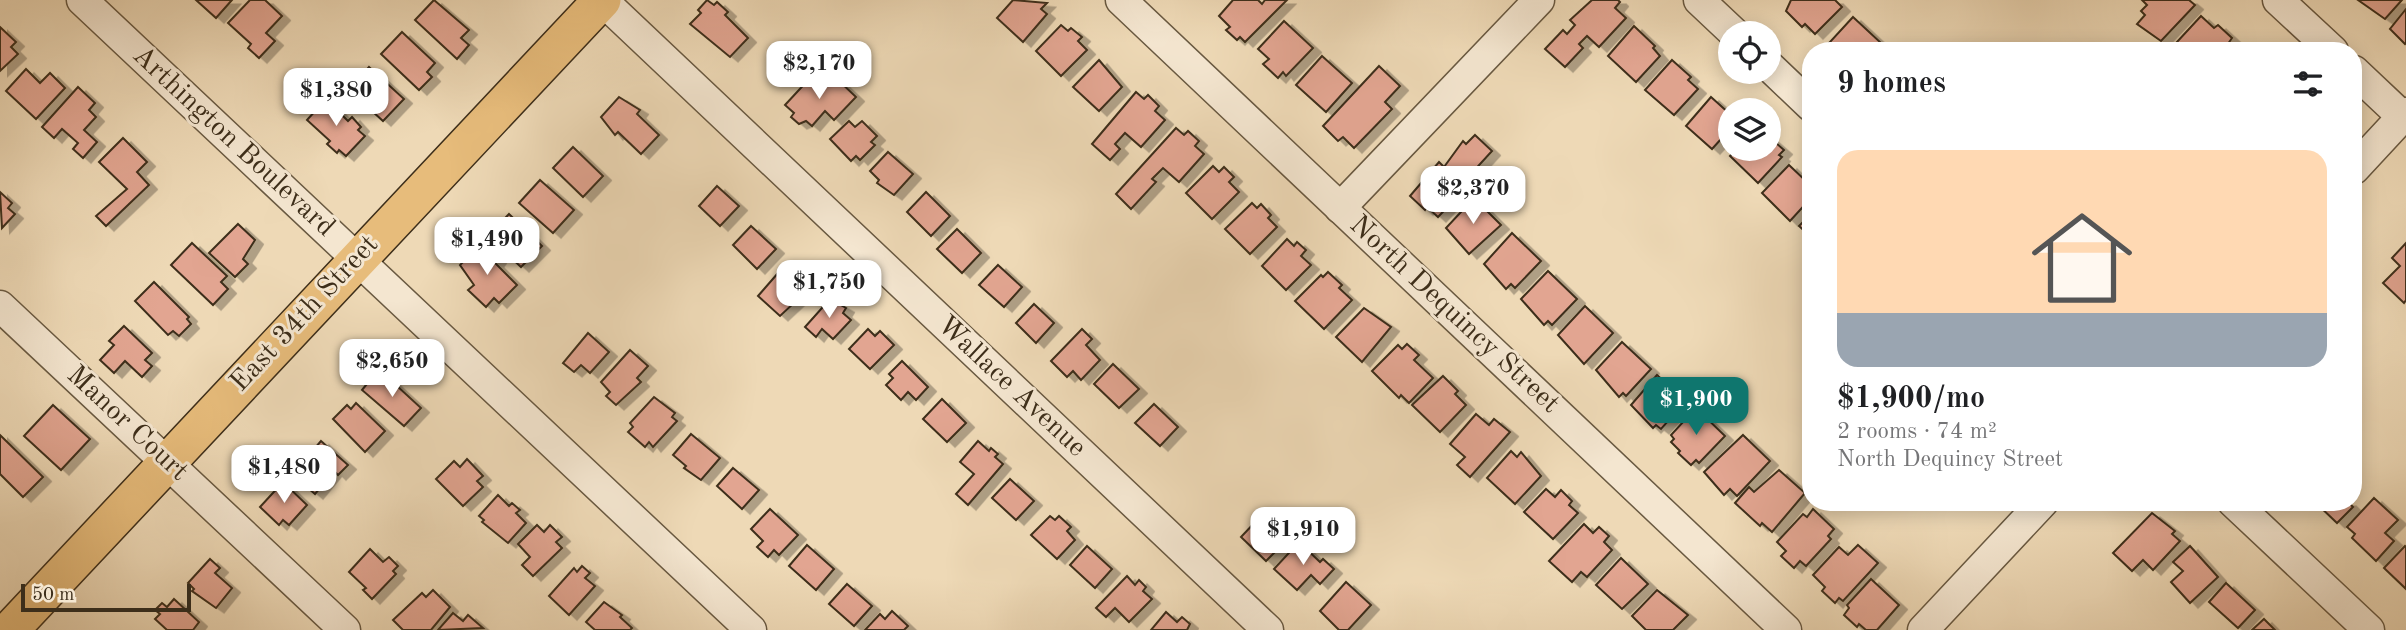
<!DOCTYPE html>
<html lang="en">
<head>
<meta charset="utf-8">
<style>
  body { margin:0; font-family:"Old Standard TT",serif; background:#f2f2f2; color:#202124; height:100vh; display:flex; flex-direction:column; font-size:26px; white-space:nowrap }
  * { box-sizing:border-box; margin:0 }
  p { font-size:23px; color:#757577 }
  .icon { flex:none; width:38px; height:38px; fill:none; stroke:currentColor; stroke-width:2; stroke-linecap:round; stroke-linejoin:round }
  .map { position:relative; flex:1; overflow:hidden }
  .sheet { position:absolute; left:1802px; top:42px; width:560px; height:469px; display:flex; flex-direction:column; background:#fff; border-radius:28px; box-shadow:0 4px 18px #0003 }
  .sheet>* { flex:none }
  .controls { position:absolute; left:1718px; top:21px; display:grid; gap:14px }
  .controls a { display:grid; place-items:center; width:63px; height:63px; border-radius:50%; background:#fff; box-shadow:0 4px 18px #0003; font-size:35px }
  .scale { position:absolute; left:21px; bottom:18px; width:170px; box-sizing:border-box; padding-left:7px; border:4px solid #3d2e1a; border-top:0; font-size:19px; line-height:24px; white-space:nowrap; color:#3d2e1a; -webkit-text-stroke:5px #f4e6d0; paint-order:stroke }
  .price { position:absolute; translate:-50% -60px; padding:0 16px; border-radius:14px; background:#fff; color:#222; font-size:23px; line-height:46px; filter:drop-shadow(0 2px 4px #0008) }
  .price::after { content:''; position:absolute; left:50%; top:42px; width:21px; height:16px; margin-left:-10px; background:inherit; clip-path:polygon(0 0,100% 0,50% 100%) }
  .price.on { background:#0f766e; color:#fff }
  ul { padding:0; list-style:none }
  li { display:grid; align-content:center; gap:14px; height:371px; padding:0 35px }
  li span { display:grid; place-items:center; height:217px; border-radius:21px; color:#555 }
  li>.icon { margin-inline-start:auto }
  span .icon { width:126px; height:126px; fill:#fffc; stroke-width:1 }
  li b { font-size:30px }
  h2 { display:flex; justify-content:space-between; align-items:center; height:84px; padding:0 35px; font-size:30px }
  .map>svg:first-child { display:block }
  .building { fill:#e2a591; stroke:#3d2e1a; stroke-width:2; filter:url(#shadow) }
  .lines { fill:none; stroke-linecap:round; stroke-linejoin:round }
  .minor-casing { stroke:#695941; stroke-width:33 }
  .major-casing { stroke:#3d2e1a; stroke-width:40 }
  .minor { stroke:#f4e6d0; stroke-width:30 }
  .major { stroke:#e7bc7b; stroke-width:37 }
  .labels { text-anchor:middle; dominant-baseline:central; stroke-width:6; stroke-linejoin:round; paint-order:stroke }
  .street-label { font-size:28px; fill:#3d2e1a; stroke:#f4e6d0 }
</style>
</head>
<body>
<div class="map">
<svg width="2406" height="630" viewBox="0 0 2406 630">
  <defs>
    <filter id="shadow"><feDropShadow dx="8" dy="4.5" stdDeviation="0" flood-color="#0004"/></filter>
  </defs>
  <rect width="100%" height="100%" fill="#eed9b6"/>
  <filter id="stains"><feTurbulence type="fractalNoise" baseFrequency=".00286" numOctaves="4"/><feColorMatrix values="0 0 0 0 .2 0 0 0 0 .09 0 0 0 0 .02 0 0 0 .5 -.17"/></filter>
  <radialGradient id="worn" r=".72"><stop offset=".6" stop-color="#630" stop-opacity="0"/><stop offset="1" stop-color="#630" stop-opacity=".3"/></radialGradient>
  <g class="building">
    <path d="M196,0H232L216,18Z"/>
    <path d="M250,0H265L282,16L266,33L275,41L259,58L248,48L251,44L228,23Z"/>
    <path d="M434,0L469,30L461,38L469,45L457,59L415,20Z"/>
    <path d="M707,0L714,5L717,2L728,12L725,15L748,38L730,57L690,24L701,13L698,10Z"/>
    <path d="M1013,0L1047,3L1041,9L1047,14L1023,42L997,18Z"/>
    <path d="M1233,0H1258L1262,4L1265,0H1287L1245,42L1240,37L1237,40L1226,30L1230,27L1219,16Z"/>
    <path d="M1592,0H1618L1620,2L1615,8L1626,18L1599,47L1587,36L1579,44L1583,48L1565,67L1545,49L1563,30L1567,34L1575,25L1570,20Z"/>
    <path d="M1791,0H1835L1842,7L1815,34L1805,24L1802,27L1786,11Z"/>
    <path d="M2142,0H2189L2195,5L2161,41L2137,24L2145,15L2141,11L2147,5Z"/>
    <path d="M2358,0H2402L2385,19Z"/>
    <path d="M2406,9V43L2405,44L2390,29Z"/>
    <path d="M2201,16L2214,28L2218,25L2232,38L2223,51H2184L2176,43Z"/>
    <path d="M1853,17L1881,43L1874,51H1828L1826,48L1829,43Z"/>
    <path d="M1284,21L1313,48L1286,76L1283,72L1278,78L1263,64L1269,59L1258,49Z"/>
    <path d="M1061,25L1068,31L1071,28L1082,37L1078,41L1087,50L1061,76L1036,51Z"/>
    <path d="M1634,26L1655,46L1653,48L1660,56L1636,82L1608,56Z"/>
    <path d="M0,27L16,42L11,47L18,54L0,71Z"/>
    <path d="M402,32L435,63L427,72L432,77L419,90L381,54Z"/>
    <path d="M1322,56L1352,83L1326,112L1296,85Z"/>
    <path d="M1099,60L1122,87L1099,111L1073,87Z"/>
    <path d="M1672,60L1691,77L1688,80L1698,89L1674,115L1645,90Z"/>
    <path d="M1379,66L1400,86L1385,102L1392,109L1354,148L1343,137L1338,141L1323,126Z"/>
    <path d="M369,67L404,99L383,121L349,90Z"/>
    <path d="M26,69L40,83L50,73L65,88L36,119L6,91Z"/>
    <path d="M811,77L824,89L835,77L856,97L834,120L825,111L812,126L806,121L799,124L791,117L794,113L785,105Z"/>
    <path d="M78,87L95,103L89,110L96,117L84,130L97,142L83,158L73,149L78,143L62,129L54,138L42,127Z"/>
    <path d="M1136,92L1144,99L1148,95L1159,106L1155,111L1165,120L1141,147L1125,133L1115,144L1120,149L1110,160L1092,144Z"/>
    <path d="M619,97L640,110L637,114L659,135L641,154L618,132L615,135L601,117Z"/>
    <path d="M1711,97L1731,115V128L1712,149L1686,126Z"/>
    <path d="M326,99L348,121L352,117L361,127L358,130L365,136L346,156L339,150L337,153L327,144L330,141L307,120Z"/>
    <path d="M849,121L855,127L862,121L877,136L871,142L875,145L860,160L856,156L851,161L830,139Z"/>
    <path d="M1176,128L1184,135L1188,131L1199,141L1195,146L1204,154L1179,182L1163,168L1152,179L1156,182L1131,209L1116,194Z"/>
    <path d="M1475,135L1492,151L1470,175L1474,179L1438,217L1427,207L1425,210L1410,196L1439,162L1444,167L1463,141L1466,144Z"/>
    <path d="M1769,137L1784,150L1779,155L1782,157L1758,183L1730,156L1737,149H1769Z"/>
    <path d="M123,138L147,162L137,172L149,185L106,226L96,216L127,189L99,162Z"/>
    <path d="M573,147L603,176L583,197L553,168Z"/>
    <path d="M888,152L913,174L894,195L877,183L879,180L870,171Z"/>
    <path d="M1789,165L1808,183L1806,185L1811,191V198L1790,221L1762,193Z"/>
    <path d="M1213,166L1219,172L1224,167L1234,177L1229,182L1239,192L1212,219L1186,193Z"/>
    <path d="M540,180L574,210L553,233L519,203Z"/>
    <path d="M717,186L739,206L720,226L699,206Z"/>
    <path d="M0,192L12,203L8,208L15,214L2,228Z"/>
    <path d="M926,192L950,216L931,236L907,212Z"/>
    <path d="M1474,198L1501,225L1469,254L1446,228Z"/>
    <path d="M1252,203L1257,208L1261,204L1271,215L1268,218L1277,227L1250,254L1225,229Z"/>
    <path d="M509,214L542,246L521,267L488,236Z"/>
    <path d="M1811,214V237L1799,226Z"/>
    <path d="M238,224L255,240L243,259L248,264L235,277L209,253Z"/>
    <path d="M751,226L776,249L757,269L733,245Z"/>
    <path d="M957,229L981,253L962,273L937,249Z"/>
    <path d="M1512,233L1541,261L1515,288L1511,284L1506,289L1484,264Z"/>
    <path d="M1287,239L1294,246L1297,242L1306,250L1301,256L1311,265L1286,290L1262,266Z"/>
    <path d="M192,243L227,276L221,282L228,289L213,305L171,265Z"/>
    <path d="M2406,243V300L2404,303L2383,283L2400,266L2392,258Z"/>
    <path d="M479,246L498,259L495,263L517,285L499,303L494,298L486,307L468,290L474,285L460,265Z"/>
    <path d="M785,265L810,288L780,316L758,296Z"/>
    <path d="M998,265L1022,287L1004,307L979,285Z"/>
    <path d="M1548,271L1577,299L1552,325L1548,321L1544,325L1521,299Z"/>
    <path d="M1328,272L1342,285L1339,288L1352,300L1324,329L1295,301L1321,275L1323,277Z"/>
    <path d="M154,282L189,317L187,319L191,324L179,336L173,331L168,335L135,301Z"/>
    <path d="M830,299L846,308L843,313L851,320L833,339L822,329L816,337L805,327Z"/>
    <path d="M1034,304L1054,323L1036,343L1016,323Z"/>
    <path d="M1585,306L1613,333L1584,364L1558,335Z"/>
    <path d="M1364,308L1391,327L1362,362L1336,337Z"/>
    <path d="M124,326L152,353L145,360L152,366L142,377L125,361L114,373L100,360L114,345L109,341Z"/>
    <path d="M868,329L875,336L880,331L894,345L870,369L849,349Z"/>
    <path d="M1082,329L1092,339L1086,345L1100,360L1081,380L1073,371L1067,377L1051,361Z"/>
    <path d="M588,333L609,352L590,373L581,365L574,372L563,363Z"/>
    <path d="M1622,342L1651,369L1626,396L1623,393L1619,397L1596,370Z"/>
    <path d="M1407,344L1419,355L1414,360L1433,378L1409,403L1401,395L1399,398L1372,371L1398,345L1402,349Z"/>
    <path d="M630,350L648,366L637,378L641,382L616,405L606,396L610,392L601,382Z"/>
    <path d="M902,361L928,387L916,400L908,392L901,400L886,385L893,378L889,374Z"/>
    <path d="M1113,364L1139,389L1119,408L1094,384Z"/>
    <path d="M384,374L421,408L404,426L362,390L371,379L376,383Z"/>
    <path d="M1657,375L1686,401L1661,429L1656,425L1653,428L1631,405Z"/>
    <path d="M1443,376L1458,391L1455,394L1466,405L1440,432L1412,405Z"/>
    <path d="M654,397L675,413L672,417L677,421L653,447L649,442L645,447L628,432L633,427L630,423Z"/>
    <path d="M942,399L966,423L947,442L923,419Z"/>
    <path d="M356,403L385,431L365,452L333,419L347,405L351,409Z"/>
    <path d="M1154,404L1178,427L1160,446L1135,423Z"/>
    <path d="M53,405L90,439L61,470L24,436Z"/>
    <path d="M1696,408L1725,436L1699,463L1696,460L1691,465L1678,453L1680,451L1671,442L1674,439L1671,435Z"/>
    <path d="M1476,414L1489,425L1494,419L1510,432L1470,477L1457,465L1465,457L1450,444Z"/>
    <path d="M691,434L720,458L701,480L684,468L686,466L673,455Z"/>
    <path d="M0,435L43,477L23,497L0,474Z"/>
    <path d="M1743,435L1770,461L1737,496L1730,489L1724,495L1704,472Z"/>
    <path d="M321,441L348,465L338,475L334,471L315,494L299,480L306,471L303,468L312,458L309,455Z"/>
    <path d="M978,441L989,451L991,448L998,454L995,457L1003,464L968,505L956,494L974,474L960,462Z"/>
    <path d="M1511,451L1517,457L1521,452L1541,476L1515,504L1487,478Z"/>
    <path d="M467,459L483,476L477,481L483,487L463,506L436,479L454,461L460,467Z"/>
    <path d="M733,468L759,490L742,509L717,486Z"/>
    <path d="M1779,470L1805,493L1772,532L1762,523L1760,526L1735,503L1749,487L1754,492Z"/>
    <path d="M1010,479L1034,501L1016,520L992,498Z"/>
    <path d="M283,482L307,505L289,525L283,520L279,525L260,507Z"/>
    <path d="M1546,489L1555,497L1561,490L1572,501L1569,505L1578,513L1553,539L1524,512Z"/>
    <path d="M498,495L509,506L512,503L520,510L516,513L526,523L508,543L482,522L484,520L479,516Z"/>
    <path d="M2374,498L2398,520L2385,533L2394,541L2376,561L2352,538L2355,534L2347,527Z"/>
    <path d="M2315,502H2348L2353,507L2337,523Z"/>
    <path d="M770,509L798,535L779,555L774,550L768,557L757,547L763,541L751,529Z"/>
    <path d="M1813,509L1834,529L1828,536L1831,539L1806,566L1800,561L1794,568L1781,556L1786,551L1777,542L1803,514L1807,517Z"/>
    <path d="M2152,513L2175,531L2172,534L2180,541L2153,570L2143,560L2132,571L2113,553Z"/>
    <path d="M1050,516L1055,520L1059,516L1071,527L1067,531L1075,540L1057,559L1031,535Z"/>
    <path d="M1259,518L1285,542L1266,561L1241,537Z"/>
    <path d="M1584,524L1593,533L1599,527L1609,536L1604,542L1612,550L1587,577L1581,572L1572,582L1549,561Z"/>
    <path d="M537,525L544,532L550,525L562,537L556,542L562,548L533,576L522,565L530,557L518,544Z"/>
    <path d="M1299,542L1320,562L1323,559L1334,569L1320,584L1311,575L1297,590L1274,569Z"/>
    <path d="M807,545L834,569L816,590L789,566Z"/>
    <path d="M1858,545L1878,563L1843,601L1839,598L1835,603L1822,591L1825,587L1813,575L1839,547L1848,555Z"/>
    <path d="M1087,546L1112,569L1095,588L1070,565Z"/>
    <path d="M2190,546L2218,577L2190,603L2171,582L2183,571L2173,562Z"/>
    <path d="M2405,546L2406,547V589L2384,568Z"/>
    <path d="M370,549L383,562L389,557L398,566L393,571L396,574L372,599L363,590L366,588L349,572Z"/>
    <path d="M1621,558L1648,584L1622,609L1596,585Z"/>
    <path d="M210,559L220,568L215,573L232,588L216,608L192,591L194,589L188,583Z"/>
    <path d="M582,566L590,573L585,578L595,586L569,615L549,596L574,568L577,572Z"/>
    <path d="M1127,576L1135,585L1139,580L1146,587L1143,591L1152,599L1129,622L1115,608L1106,617L1096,608Z"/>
    <path d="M1871,579L1899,605L1877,630H1866L1859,624L1857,627L1844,615L1849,608L1847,605Z"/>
    <path d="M1346,582L1371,605L1348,630H1339L1320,611Z"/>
    <path d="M2226,583L2255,610L2238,628L2209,602Z"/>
    <path d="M847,584L872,606L854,626L829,604Z"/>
    <path d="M433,590L450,607L431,630H403L393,620L422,593L426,597Z"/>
    <path d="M1657,590L1688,615L1673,630H1646L1632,616Z"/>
    <path d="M174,599L199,622L193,630H167L155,619L160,614L155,610L162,603L167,607Z"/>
    <path d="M604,602L622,615L620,617L632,628L630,630H595L586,622Z"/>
    <path d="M892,611L908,626L904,630H865L880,614L885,619Z"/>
    <path d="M1166,612L1177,622L1182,617L1190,624L1187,630H1151Z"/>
    <path d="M453,613L463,621L468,615L483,628L438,630Z"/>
    <path d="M2264,619L2275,630H2252Z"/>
  </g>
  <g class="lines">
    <defs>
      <g id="minor">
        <path d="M82,0L751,630"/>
        <path d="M602,0L1268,630"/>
        <path d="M1121,0L1786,630"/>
        <path d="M1699,0L1734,33"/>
        <path d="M2278,0L2333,51"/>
        <path d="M1769,66L1811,106"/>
        <path d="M2354,71L2406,120"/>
        <path d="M2354,169L2406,113"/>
        <path d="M1340,208L1539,0"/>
        <path d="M0,306L345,630"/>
        <path d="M2233,502L2369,630"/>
        <path d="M1923,630L2043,502"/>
      </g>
      <path id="major" d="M10,630L602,0"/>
    </defs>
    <use href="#minor" class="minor-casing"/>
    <use href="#major" class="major-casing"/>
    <use href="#minor" class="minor"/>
    <use href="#major" class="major"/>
  </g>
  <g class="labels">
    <g class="street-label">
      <text transform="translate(233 142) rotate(43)">Arthington Boulevard</text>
      <text transform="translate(305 314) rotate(-47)">East 34th Street</text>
      <text transform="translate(1454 315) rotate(43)">North Dequincy Street</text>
      <text transform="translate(1011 387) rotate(43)">Wallace Avenue</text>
      <text transform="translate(127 424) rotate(43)">Manor Court</text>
    </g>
  </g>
  <rect width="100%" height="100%" filter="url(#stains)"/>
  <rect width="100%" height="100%" fill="url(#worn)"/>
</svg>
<div class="controls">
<a><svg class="icon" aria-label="locate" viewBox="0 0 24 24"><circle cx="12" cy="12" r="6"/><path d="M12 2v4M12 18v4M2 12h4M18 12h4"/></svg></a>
<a><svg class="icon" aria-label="layers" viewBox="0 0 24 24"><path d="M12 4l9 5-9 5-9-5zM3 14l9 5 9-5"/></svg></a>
</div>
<div class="scale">50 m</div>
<b class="price" style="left:819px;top:101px">$2,170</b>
<b class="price" style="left:336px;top:128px">$1,380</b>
<b class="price" style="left:1473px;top:226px">$2,370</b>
<b class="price" style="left:487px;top:277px">$1,490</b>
<b class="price" style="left:829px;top:320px">$1,750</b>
<b class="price" style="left:392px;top:399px">$2,650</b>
<b class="price on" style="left:1696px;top:437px">$1,900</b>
<b class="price" style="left:284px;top:505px">$1,480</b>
<b class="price" style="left:1303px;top:567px">$1,910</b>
<section class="sheet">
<h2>9 homes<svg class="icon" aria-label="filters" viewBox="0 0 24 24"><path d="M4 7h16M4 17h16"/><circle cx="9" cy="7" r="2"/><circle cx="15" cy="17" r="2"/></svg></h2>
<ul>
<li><span style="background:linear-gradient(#ffd9b3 75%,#9aa5b1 0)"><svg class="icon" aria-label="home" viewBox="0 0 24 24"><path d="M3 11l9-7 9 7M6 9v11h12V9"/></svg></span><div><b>$1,900/mo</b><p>2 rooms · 74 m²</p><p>North Dequincy Street</p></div></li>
</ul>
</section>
</div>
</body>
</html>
